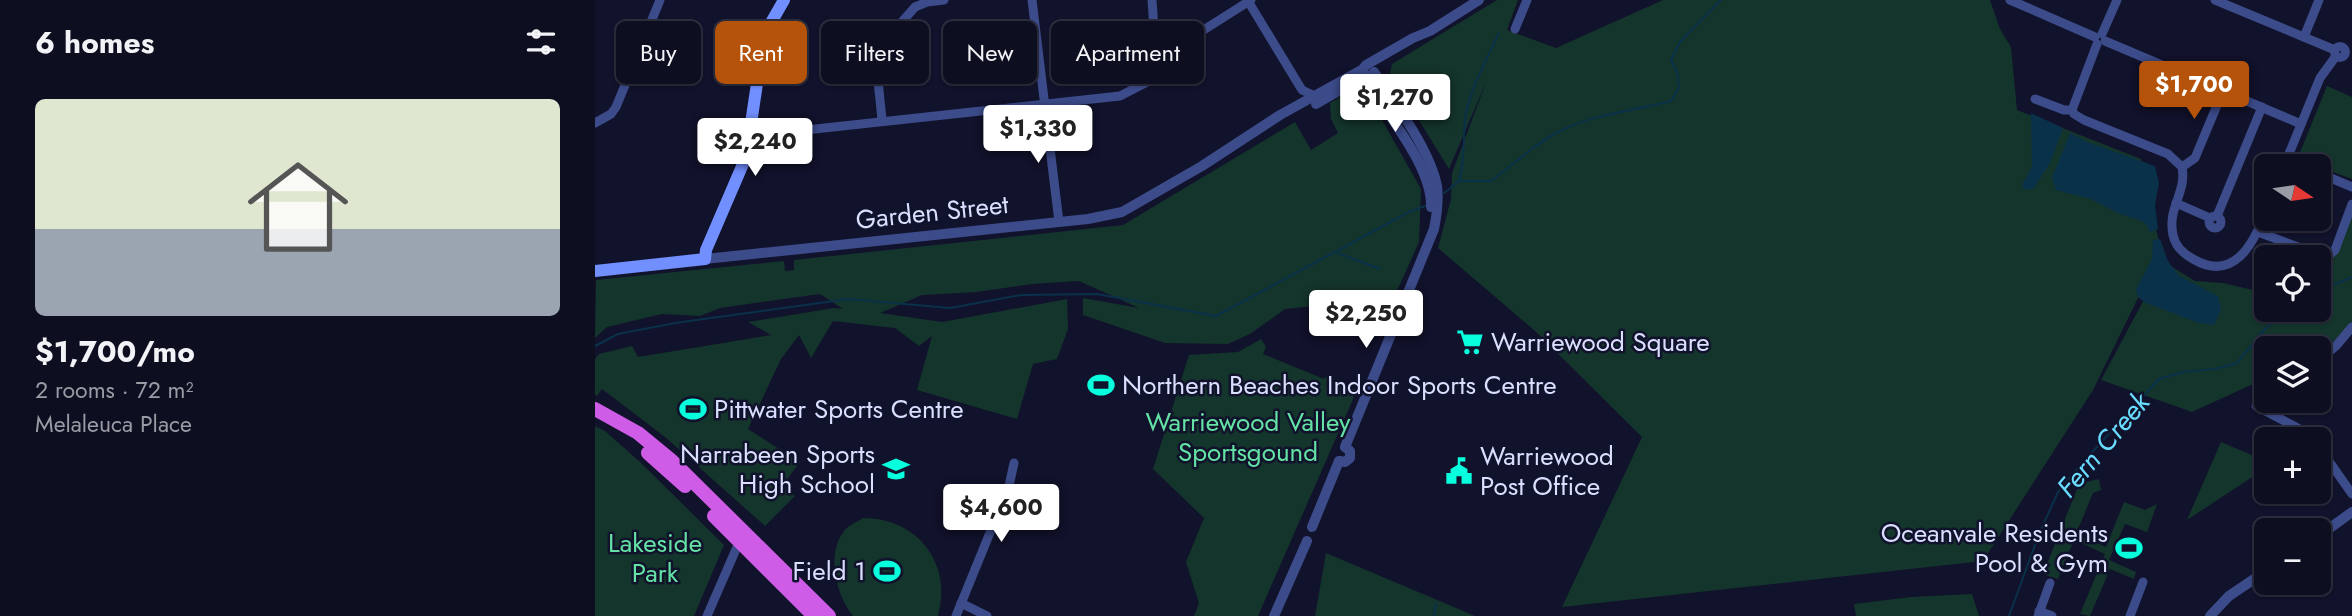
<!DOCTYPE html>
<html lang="en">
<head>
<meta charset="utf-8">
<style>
  body { margin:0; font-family:Jost,sans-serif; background:#1b1c2d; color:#f1f3f6; height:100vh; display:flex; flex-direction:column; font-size:26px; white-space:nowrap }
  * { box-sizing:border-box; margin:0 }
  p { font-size:23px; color:#9a9ca5 }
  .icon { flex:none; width:38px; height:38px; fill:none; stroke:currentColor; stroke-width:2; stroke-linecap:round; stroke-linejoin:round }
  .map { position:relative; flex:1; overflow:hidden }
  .side { display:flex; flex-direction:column; background:#0d0e20; width:595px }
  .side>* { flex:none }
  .guide { position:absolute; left:21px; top:21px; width:665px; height:63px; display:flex; gap:14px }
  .needle { width:46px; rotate:103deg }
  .fabs { position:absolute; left:1659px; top:154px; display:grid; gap:14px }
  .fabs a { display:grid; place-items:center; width:77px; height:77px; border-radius:10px; background:#0d0e20; box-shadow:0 2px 5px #0004,0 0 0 2px #2d2e3e; font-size:35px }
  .price { position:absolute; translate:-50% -60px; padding:0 16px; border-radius:7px; background:#fff; color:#222; font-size:23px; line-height:46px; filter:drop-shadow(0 2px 4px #0008) }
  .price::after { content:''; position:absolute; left:50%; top:42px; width:21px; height:16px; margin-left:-10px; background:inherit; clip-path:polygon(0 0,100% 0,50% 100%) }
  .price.active { background:#b45309; color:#fff }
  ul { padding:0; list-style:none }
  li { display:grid; align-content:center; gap:14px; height:371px; padding:0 35px }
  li+li { border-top:2px solid #2d2e3e }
  li span { display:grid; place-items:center; height:217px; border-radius:10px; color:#555 }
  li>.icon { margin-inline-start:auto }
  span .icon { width:126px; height:126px; fill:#fffc; stroke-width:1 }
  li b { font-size:30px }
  h2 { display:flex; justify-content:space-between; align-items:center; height:84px; padding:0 35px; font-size:30px }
  .pill { padding:0 24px; border-radius:10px; background:#0d0e20; box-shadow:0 2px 5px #0004,0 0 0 2px #2d2e3e; font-size:24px; line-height:63px }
  .pill.active { background:#b45309; color:#fff }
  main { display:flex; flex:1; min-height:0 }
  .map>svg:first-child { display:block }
  .green { fill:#14352c }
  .water { fill:#0a314a }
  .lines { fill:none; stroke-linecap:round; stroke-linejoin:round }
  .stream { stroke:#0a314a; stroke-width:2 }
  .minor { stroke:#3c4b8a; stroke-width:9 }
  .tertiary { stroke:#3c4b8a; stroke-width:10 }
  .secondary { stroke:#728fff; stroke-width:12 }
  .trunk { stroke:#cf5ce7; stroke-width:14 }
  .labels { text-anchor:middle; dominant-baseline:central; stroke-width:5; stroke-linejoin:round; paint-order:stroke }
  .street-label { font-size:26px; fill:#dbdfff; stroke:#11122b }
  .poi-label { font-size:26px; fill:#dbdfff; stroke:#11122b; text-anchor:start }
  .park-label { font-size:26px; fill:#64e2a5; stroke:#11122b }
  .water-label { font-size:28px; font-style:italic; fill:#69ddff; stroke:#11122b }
</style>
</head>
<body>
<main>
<section class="side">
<h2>6 homes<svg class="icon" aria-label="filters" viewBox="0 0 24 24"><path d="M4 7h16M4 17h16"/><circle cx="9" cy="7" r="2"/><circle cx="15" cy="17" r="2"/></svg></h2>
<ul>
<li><span style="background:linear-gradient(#dfe7d0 60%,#9aa5b1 0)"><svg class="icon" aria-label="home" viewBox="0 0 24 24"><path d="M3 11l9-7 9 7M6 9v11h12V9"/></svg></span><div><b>$1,700/mo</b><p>2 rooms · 72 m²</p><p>Melaleuca Place</p></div></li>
</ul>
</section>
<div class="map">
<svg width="1757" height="616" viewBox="0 0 1757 616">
  <rect width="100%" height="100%" fill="#11122b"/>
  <g class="green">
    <path d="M902,0H923L912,30L961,48L1068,0H1395L1405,29L1416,47L1422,110L1546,159L1566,251L1498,390L1388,561L967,607L1047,437L939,330L843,248L856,199L857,173L892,80L854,169L795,73L797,64Z"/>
    <path d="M1732,86L1757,97V179L1706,160L1704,155Z"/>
    <path d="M763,89L773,95L826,189L824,242L785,329L721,306L690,309L655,334L633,344L570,343L488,315V298L544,308L484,281L437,284L382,292L327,295L285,313L347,322L472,299L473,329L462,359L438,364L422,419L322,390L337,336L324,346L300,328L238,321L216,358L204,335L186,359L153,429L205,462L187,486L200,496L170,526L70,437L7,389L2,396L0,394V359L4,354L37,346L43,357L176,335L153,322L239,308L248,309L225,294L125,308L105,316L67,314L12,327L0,338L1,280L189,261L190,271L199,270V260L528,225L700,122L716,150L743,133L736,119L735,103L757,90Z"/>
    <path d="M1757,213V324L1724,355V348H1671V392L1658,384L1597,412L1506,380L1569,262L1600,281L1628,283L1671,293V310H1724V258L1732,259Z"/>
    <path d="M666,339L671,347L668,354L729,379L730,377L762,390L663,616H599L604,603L591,562L609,518L558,469L594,355L643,352Z"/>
    <path d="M0,426L10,431L45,462L129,545L99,616H0Z"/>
    <path d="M1626,442L1671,461V468L1592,520Z"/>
    <path d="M1504,479L1506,490L1498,493L1481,534L1511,547L1529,502L1550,510L1562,504L1552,532L1530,524L1514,560L1541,572L1539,579L1515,569L1495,616L1485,614L1510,554L1479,540L1463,579L1448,574L1484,484Z"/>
    <path d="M268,518C323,518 358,564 343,616H258C241,595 231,554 249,531C254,525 262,522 268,518Z"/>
    <path d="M731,553L880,616H720Z"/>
    <path d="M1377,594L1384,616H1261L1259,604L1316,597Z"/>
  </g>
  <g class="water">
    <path d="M1436,113L1468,128L1455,163L1438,189H1429L1427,185L1437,167Z"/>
    <path d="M1475,133L1492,142L1560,166L1564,183L1560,205L1563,229L1555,232L1551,224L1547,221L1523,213L1496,199L1461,190L1457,178Z"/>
    <path d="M1565,239L1573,261L1584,276L1623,296L1626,310L1619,325L1604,323L1551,303L1543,297L1541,290L1557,259L1558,240Z"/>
  </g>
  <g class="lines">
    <g class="stream">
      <path d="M864,181C870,160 868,141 870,120C873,92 892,59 904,33"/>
      <path d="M849,193L864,181H896C918,165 937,146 961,133C996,114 1038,111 1076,101L1084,88L1082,72L1076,60L1085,42L1126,0"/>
      <path d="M743,253L785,269"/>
      <path d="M1724,291L1757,277"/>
      <path d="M0,346L23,334L80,323L253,299L355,308L426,295L502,294L621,316L814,212L830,206"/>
      <path d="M839,616L841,603"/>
      <path d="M1414,616L1444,534L1463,492L1489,461L1564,379L1588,372L1620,369L1642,363L1668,331L1692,310"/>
    </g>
    <g class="minor">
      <path d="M437,0L464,222"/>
      <path d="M557,0L561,58L567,70"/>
      <path d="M1415,0L1500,37"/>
      <path d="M1620,0L1740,50"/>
      <path d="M653,1L707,90L720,96"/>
      <path d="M920,29L932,0"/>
      <path d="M1507,34L1522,0"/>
      <path d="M1709,37L1724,0"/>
      <path d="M1510,41L1706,124"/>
      <circle cx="1745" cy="52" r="5.5"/>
      <path d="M1440,99L1469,110H1477L1479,114L1489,120L1573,154L1587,167C1592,193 1572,207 1578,235C1580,246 1589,254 1598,259C1639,283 1659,243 1671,211"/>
      <path d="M1477,110L1502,44"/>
      <path d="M287,120L282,70L299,31L320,7L332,2L349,0"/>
      <path d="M0,123L16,114L21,107L65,0"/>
      <path d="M155,136L525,96L556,80L607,31L656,0"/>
      <path d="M1689,166L1725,78L1741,56"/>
      <path d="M1587,167L1600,158L1628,91"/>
      <path d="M1724,173L1757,187"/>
      <path d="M1581,203L1615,218"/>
      <circle cx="1620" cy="222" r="6"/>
      <path d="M1622,216L1667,107"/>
      <path d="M1663,232L1724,255L1733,256L1740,250L1757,204"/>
      <path d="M1724,361L1741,346L1757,327"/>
      <path d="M1715,401L1716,402"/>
      <path d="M1661,406L1712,433L1719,439"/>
      <path d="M1724,447L1757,494"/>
      <path d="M366,603L392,616"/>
      <path d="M1444,611L1457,616"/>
      <path d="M112,616L145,540"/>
      <path d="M361,616L414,486L419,463"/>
      <path d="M1443,616L1455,583"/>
      <path d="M1535,616L1548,582"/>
    </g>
    <g class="tertiary">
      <path d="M773,76L775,86C795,119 837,167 836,207"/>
      <path d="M721,104L771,75"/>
      <path d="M110,259L493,219L527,212L607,166L685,115L768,69L771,65L818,38L835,31L884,0"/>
      <path d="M750,447L839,229C842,214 844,201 842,186C835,150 800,103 779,72"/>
      <path d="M744,461L750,462L755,458V451L750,447"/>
      <path d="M717,527L744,461"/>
      <path d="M1724,536L1757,512"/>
      <path d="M679,616L712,541"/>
      <path d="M1615,616L1634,596L1671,571"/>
    </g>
    <path class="secondary" d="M0,271L110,259L111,250L151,157L167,50L177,21L189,0"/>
    <g class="trunk">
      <path d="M0,409L43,433L77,461L234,616"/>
      <path d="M53,453L90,486"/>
      <path d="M119,516L219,616"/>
    </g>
  </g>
  <defs>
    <symbol id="supermarket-bare" viewBox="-9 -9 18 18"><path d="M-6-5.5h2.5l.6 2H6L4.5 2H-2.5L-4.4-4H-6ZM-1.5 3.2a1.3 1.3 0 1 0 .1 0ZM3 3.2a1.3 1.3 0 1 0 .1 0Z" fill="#07ffdd" stroke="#11122b" stroke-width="2.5" paint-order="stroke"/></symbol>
    <symbol id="stadium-bare" viewBox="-9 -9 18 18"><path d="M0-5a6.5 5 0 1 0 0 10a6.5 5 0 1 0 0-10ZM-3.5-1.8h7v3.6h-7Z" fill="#07ffdd" stroke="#11122b" stroke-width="2.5" paint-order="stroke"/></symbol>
    <symbol id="school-bare" viewBox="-9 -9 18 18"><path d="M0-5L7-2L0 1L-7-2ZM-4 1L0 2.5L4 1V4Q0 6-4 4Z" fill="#07ffdd" stroke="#11122b" stroke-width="2.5" paint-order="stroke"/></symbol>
    <symbol id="civic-bare" viewBox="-9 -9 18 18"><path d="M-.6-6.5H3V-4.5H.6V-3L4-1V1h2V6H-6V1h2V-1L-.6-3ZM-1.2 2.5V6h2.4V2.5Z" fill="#07ffdd" stroke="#11122b" stroke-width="2.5" paint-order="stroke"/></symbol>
  </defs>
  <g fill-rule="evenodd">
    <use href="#supermarket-bare" x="856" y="323" width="38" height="38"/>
    <use href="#stadium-bare" x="487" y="366" width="38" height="38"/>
    <use href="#stadium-bare" x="79" y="390" width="38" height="38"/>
    <use href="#school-bare" x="282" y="450" width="38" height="38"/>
    <use href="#civic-bare" x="845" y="452" width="38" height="38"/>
    <use href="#stadium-bare" x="1515" y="529" width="38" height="38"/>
    <use href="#stadium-bare" x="273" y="552" width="38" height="38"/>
  </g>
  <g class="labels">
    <g class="street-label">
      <text transform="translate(337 212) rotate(-6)">Garden Street</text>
    </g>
    <g class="poi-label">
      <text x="896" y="342">Warriewood Square</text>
      <text x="527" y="385">Northern Beaches Indoor Sports Centre</text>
      <text x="119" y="409">Pittwater Sports Centre</text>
      <text x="280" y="454" text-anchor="end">Narrabeen Sports<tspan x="280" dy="30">High School</tspan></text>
      <text x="885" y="456">Warriewood<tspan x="885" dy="30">Post Office</tspan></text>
      <text x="1513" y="533" text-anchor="end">Oceanvale Residents<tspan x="1513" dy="30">Pool &amp; Gym</tspan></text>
      <text x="271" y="571" text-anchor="end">Field 1</text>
    </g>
    <g class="park-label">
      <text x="653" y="422">Warriewood Valley<tspan x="653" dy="30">Sportsgound</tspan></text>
      <text x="60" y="543">Lakeside<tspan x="60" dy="30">Park</tspan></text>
    </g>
    <g class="water-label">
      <text transform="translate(1508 445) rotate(-50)">Fern Creek</text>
    </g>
  </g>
</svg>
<div class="fabs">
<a><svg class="needle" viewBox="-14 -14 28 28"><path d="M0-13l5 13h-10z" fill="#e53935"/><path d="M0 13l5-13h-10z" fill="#9a9ca5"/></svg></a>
<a><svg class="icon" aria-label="locate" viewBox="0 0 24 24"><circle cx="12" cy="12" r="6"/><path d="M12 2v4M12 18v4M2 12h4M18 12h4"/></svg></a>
<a><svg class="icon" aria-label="layers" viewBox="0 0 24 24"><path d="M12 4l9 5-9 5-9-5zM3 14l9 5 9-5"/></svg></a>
<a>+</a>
<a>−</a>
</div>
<b class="price active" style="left:1599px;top:121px">$1,700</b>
<b class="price" style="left:800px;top:134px">$1,270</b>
<b class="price" style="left:443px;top:165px">$1,330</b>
<b class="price" style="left:160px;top:178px">$2,240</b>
<b class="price" style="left:771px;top:350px">$2,250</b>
<b class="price" style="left:406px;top:544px">$4,600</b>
<div class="guide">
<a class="pill">Buy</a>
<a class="pill active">Rent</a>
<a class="pill">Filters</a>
<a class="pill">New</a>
<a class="pill">Apartment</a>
</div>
</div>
</main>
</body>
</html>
